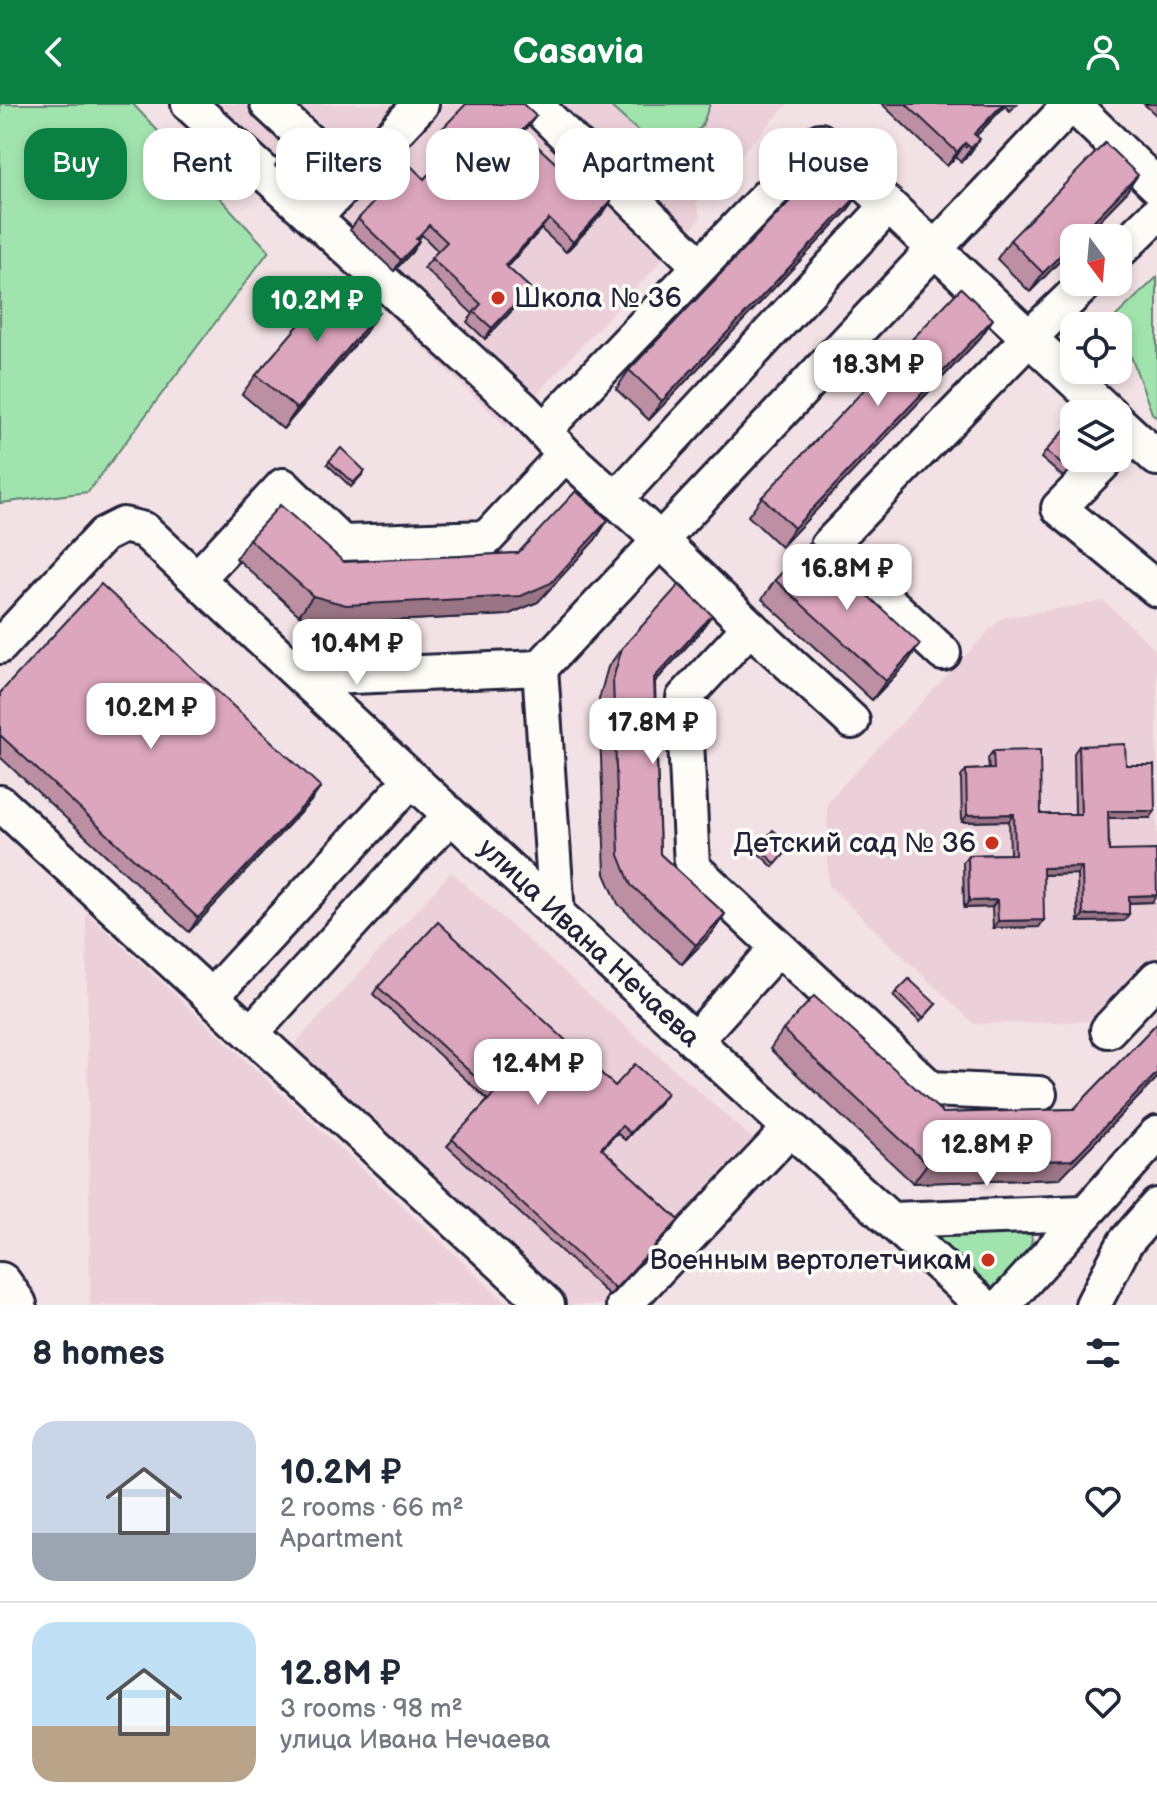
<!DOCTYPE html>
<html lang="en">
<head>
<meta charset="utf-8">
<style>
  body { margin:0; font-family:"Balsamiq Sans",sans-serif; background:#f6f6f7; color:#1f2937; height:100vh; display:flex; flex-direction:column; font-size:30px; white-space:nowrap }
  * { box-sizing:border-box; margin:0 }
  p { font-size:26px; color:#747a83 }
  .icon { flex:none; width:44px; height:44px; fill:none; stroke:currentColor; stroke-width:2; stroke-linecap:round; stroke-linejoin:round }
  .map { position:relative; height:1201px; overflow:hidden }
  .side { display:flex; flex-direction:column; background:#fff; flex:1 }
  .side>* { flex:none }
  .top-card { position:absolute; left:24px; top:24px; width:1110px; height:72px; display:flex; gap:16px }
  .needle { width:52px; rotate:164deg }
  .fabs { position:absolute; left:1060px; top:120px; display:grid; gap:16px }
  .fabs a { display:grid; place-items:center; width:72px; height:72px; border-radius:16px; background:#fff; box-shadow:0 4px 12px #0003; font-size:40px }
  .price { position:absolute; translate:-50% -68px; padding:0 18px; border-radius:16px; background:#fff; color:#222; font-size:26px; line-height:52px; filter:drop-shadow(0 2px 4px #0008) }
  .price::after { content:''; position:absolute; left:50%; top:48px; width:24px; height:18px; margin-left:-12px; background:inherit; clip-path:polygon(0 0,100% 0,50% 100%) }
  .price.on { background:#0b8043; color:#fff }
  ul { padding:0; list-style:none }
  li { display:flex; align-items:center; gap:24px; height:200px; padding:0 32px }
  li+li { border-top:2px solid #e0e1e3 }
  li span { display:grid; place-items:center; flex:none; width:224px; height:160px; border-radius:24px; color:#555 }
  li>.icon { margin-inline-start:auto }
  span .icon { width:96px; height:96px; fill:#fffc; stroke-width:1 }
  li b { font-size:34px }
  h2 { display:flex; justify-content:space-between; align-items:center; height:96px; padding:0 32px; font-size:34px }
  .chip { padding:0 28px; border-radius:24px; background:#fff; box-shadow:0 4px 12px #0003; font-size:28px; line-height:72px }
  .chip.on { background:#0b8043; color:#fff }
  header { display:flex; justify-content:space-between; align-items:center; height:104px; padding:0 32px; background:#0b8043; color:#fff; font-size:36px; font-weight:600 }
  .map>svg:first-child { display:block }
  .built { fill:#ecd0d9 }
  .green { fill:#a1e3ad; stroke:#628274; stroke-width:2 }
  .lines { fill:none; stroke-linecap:round; stroke-linejoin:round }
  .minor-casing { stroke:#22223b; stroke-width:40 }
  .major-casing { stroke:#22223b; stroke-width:48 }
  .minor { stroke:#fdfcf7; stroke-width:34 }
  .major { stroke:#fdfcf7; stroke-width:42 }
  .wall { fill:#bd8fa2; stroke:#22223b; stroke-width:2 }
  .shaded-wall { fill:#9a7484; stroke:#22223b; stroke-width:2 }
  .building { fill:#dca6bc; stroke:#22223b; stroke-width:2 }
  .poi-dot { fill:#c8321e; stroke:#fdfcf7; stroke-width:3 }
  .labels { text-anchor:middle; dominant-baseline:central; stroke-width:7; stroke-linejoin:round; paint-order:stroke }
  .poi-label { font-size:28px; fill:#22223b; stroke:#fdfcf7; text-anchor:end }
  .street-label { font-size:28px; fill:#22223b; stroke:#fdfcf7 }
</style>
</head>
<body>
<header><svg class="icon" aria-label="back" viewBox="0 0 24 24"><path d="M15 5l-7 7 7 7"/></svg>Casavia<svg class="icon" aria-label="person" viewBox="0 0 24 24"><circle cx="12" cy="8" r="4"/><path d="M4 21q1-7 8-7t8 7"/></svg></header>
<div class="map">
<svg width="1157" height="1201" viewBox="0 0 1157 1201">
  <rect width="100%" height="100%" fill="#f3e2e5"/>
  <filter id="ink" filterUnits="userSpaceOnUse"><feTurbulence type="fractalNoise" baseFrequency=".0125" numOctaves="2"/><feDisplacementMap in="SourceGraphic" scale="16" xChannelSelector="R" yChannelSelector="G"/><feConvolveMatrix kernelMatrix="1 2 1 2 8 2 1 2 1" color-interpolation-filters="sRGB"/></filter>
  <g filter="url(#ink)">
    <g class="built">
      <path d="M167,0H788L696,99L701,114L506,323Z"/>
      <path d="M1104,497L1157,547V856L1097,917L974,920L828,781L827,698L1001,514Z"/>
      <path d="M451,768L764,1045L615,1201H556L284,952Z"/>
      <path d="M86,808L509,1201H90Z"/>
    </g>
    <g class="green">
      <path d="M0,0H133L269,147L88,388L0,399Z"/>
      <path d="M608,0H710L701,24L669,40L640,29Z"/>
      <path d="M1157,173V314L1152,309L1116,212Z"/>
      <path d="M1030,1127L1032,1135L1030,1144L999,1180L988,1186L939,1143L941,1132L947,1129Z"/>
    </g>
    <g class="lines">
      <defs>
        <g id="minor">
          <path d="M189,0L523,305L565,350L660,436L750,523L852,617"/>
          <path d="M268,0L350,76"/>
          <path d="M534,0L700,162"/>
          <path d="M1072,0L1157,82"/>
          <path d="M314,114L421,0"/>
          <path d="M1118,148L1157,110"/>
          <path d="M1118,318L1157,354"/>
          <path d="M544,326L820,37L1110,310"/>
          <path d="M1108,354L1059,404L1157,485"/>
          <path d="M615,396L888,102"/>
          <path d="M197,475L283,382L342,439L487,434L565,350"/>
          <path d="M750,523L684,594L692,763L931,985L1039,990"/>
          <path d="M0,542L103,431L123,421L144,426L557,810L983,1201"/>
          <path d="M943,549L828,442L1028,235L1087,178"/>
          <path d="M540,564L1071,0"/>
          <path d="M304,574L540,564L557,810"/>
          <path d="M0,699L547,1201"/>
          <path d="M211,893L412,675"/>
          <path d="M1108,926L1157,874"/>
          <path d="M251,929L425,738L451,712"/>
          <path d="M694,937L778,844"/>
          <path d="M892,1116L1085,1109"/>
          <path d="M624,1201L791,1024"/>
          <path d="M1003,1201L1157,1030"/>
          <path d="M1093,1201L1125,1139L1157,1102"/>
        </g>
        <path id="major" d="M0,1180L15,1201"/>
      </defs>
      <use href="#minor" class="minor-casing"/>
      <use href="#major" class="major-casing"/>
      <use href="#minor" class="minor"/>
      <use href="#major" class="major"/>
    </g>
    <g class="wall">
      <path d="M882,0H1017L1010,7L1005,2L976,32L970,49L961,58L956,53L947,62Z"/>
      <path d="M1144,0H1157V12Z"/>
      <path d="M536,12L528,22L512,40L508,37L504,42L520,57L588,89L611,97L604,108L566,148L541,125L507,163L530,184L523,195L485,235L467,218L473,210L424,164L438,147L422,131L417,136L412,148L394,167L350,126L358,115L424,75L448,50L434,37L441,26Z"/>
      <path d="M320,46L291,78L275,62L280,55Z"/>
      <path d="M1125,90L1082,134H1074V142L1030,188L997,155L1010,136Z"/>
      <path d="M847,107L649,316L616,285L629,266Z"/>
      <path d="M378,209L365,229L283,325L242,290L256,271Z"/>
      <path d="M993,215L980,234L781,443L748,412L762,393Z"/>
      <path d="M1046,347L1079,354L1063,373L1041,354Z"/>
      <path d="M329,357L363,370L351,383L327,360Z"/>
      <path d="M608,416L595,436L538,498L507,511L332,520L299,511L236,454L249,435L344,458L518,449Z"/>
      <path d="M775,476L907,559L872,596L762,495Z"/>
      <path d="M698,530L655,578L660,750L725,810L712,829L682,860L618,800L605,770L599,595L608,563L622,544Z"/>
      <path d="M0,589L311,697L189,828L0,653Z"/>
      <path d="M1079,642L1126,661L1150,714H1108L1109,747L1152,798L1129,799L1124,817L1078,818L1077,770L1043,771L1039,823L993,824L992,803L964,804L963,758L968,751L1010,750L1009,717L962,718L961,673L966,666L989,665L988,654L993,647L1041,710H1075L1074,649Z"/>
      <path d="M791,742L773,763L756,747L758,744Z"/>
      <path d="M378,883L615,982L667,989L625,1036L617,1029L602,1045L679,1116L674,1123L610,1192L447,1042L488,996L373,890Z"/>
      <path d="M896,888L936,900L920,918L893,892Z"/>
      <path d="M1157,919V974L1059,1075L913,1079L770,945L783,926L943,1009L1074,1005Z"/>
    </g>
    <g class="shaded-wall">
      <path d="M1003,0H1006L965,44L974,30Z"/>
      <path d="M536,12L528,22L512,40L519,30Z"/>
      <path d="M980,35L970,49L961,58L971,44Z"/>
      <path d="M965,39L956,53L947,62L957,48Z"/>
      <path d="M320,46L315,53L291,78L296,71Z"/>
      <path d="M1138,71L1125,90L1082,134H1077Z"/>
      <path d="M861,88L847,107L649,316L662,297Z"/>
      <path d="M611,97L604,108L566,148L573,138Z"/>
      <path d="M549,115L541,125L498,172L505,161Z"/>
      <path d="M419,137L412,148L394,167L401,156Z"/>
      <path d="M1074,137V142L1030,188L1043,169Z"/>
      <path d="M530,184L523,195L485,235L492,224Z"/>
      <path d="M378,209L365,229L283,325L297,305Z"/>
      <path d="M993,215L980,234L781,443L794,424Z"/>
      <path d="M608,416L595,436L538,498L507,511L332,520L299,511L313,492H521Z"/>
      <path d="M712,511L698,530L641,593L654,574Z"/>
      <path d="M920,540L907,559L872,596L886,577Z"/>
      <path d="M321,683L311,697L189,828L198,814Z"/>
      <path d="M1108,707H1155L1150,714H1103Z"/>
      <path d="M1014,710L1009,717L962,718L967,711Z"/>
      <path d="M1082,763L1077,770L1038,771L1043,764Z"/>
      <path d="M1157,791L1152,798L1124,799L1129,792Z"/>
      <path d="M997,796L992,803L964,804L969,797Z"/>
      <path d="M725,810L712,829L682,860L696,841Z"/>
      <path d="M1129,810L1124,817L1078,818L1083,811Z"/>
      <path d="M1044,816L1039,823L993,824L998,817Z"/>
      <path d="M1157,969V974L1059,1075L913,1079L927,1060L1072,1056Z"/>
      <path d="M667,989L662,996L625,1036L630,1029Z"/>
      <path d="M679,1116L674,1123L610,1192L615,1185Z"/>
    </g>
    <g class="building">
      <path d="M466,0H523L536,12L519,30L516,27L502,41L520,57L535,40L588,89L595,81L611,97L573,138L549,115L505,161L530,184L492,224L474,208L481,200L431,154L447,138L429,121L416,135L419,137L401,156L358,115L409,60L424,75L457,41L441,26Z"/>
      <path d="M906,0H1003L974,30L980,35L971,44L965,39L957,48Z"/>
      <path d="M303,30L320,46L296,71L280,55Z"/>
      <path d="M1105,39L1138,71L1077,134H1074V137L1043,169L1010,136Z"/>
      <path d="M828,57L861,88L662,297L629,266Z"/>
      <path d="M338,175L378,209L297,305L256,271Z"/>
      <path d="M961,184L993,215L794,424L762,393Z"/>
      <path d="M1074,315V354H1078L1068,366L1046,347Z"/>
      <path d="M341,344L365,367L353,379L329,357Z"/>
      <path d="M576,387L608,416L551,479L521,492L346,501L313,492L249,435L280,401L344,458L518,449Z"/>
      <path d="M810,438L920,540L886,577L775,476Z"/>
      <path d="M101,480L321,683L198,814L0,631V589Z"/>
      <path d="M679,481L712,511L654,574L660,750L725,810L696,841L631,781L619,751L613,575L622,544Z"/>
      <path d="M1125,640L1126,661H1154L1155,707H1108L1109,747L1156,746L1157,791L1129,792V810L1083,811L1082,763L1043,764L1044,816L998,817L997,796L969,797L968,751L1015,750L1014,710L967,711L966,666L994,665L993,647L1040,646L1041,710H1081L1079,642Z"/>
      <path d="M773,726L791,742L776,760L758,744Z"/>
      <path d="M438,818L615,982L635,960L667,989L630,1029L622,1022L601,1044L679,1116L615,1185L452,1035L494,990L378,883Z"/>
      <path d="M909,875L936,900L923,914L896,888Z"/>
      <path d="M814,892L943,1009L1074,1005L1157,919V969L1072,1056L927,1060L783,926Z"/>
    </g>
  </g>
  <g class="poi-dot">
    <circle cx="498" cy="194" r="8"/>
    <circle cx="992" cy="739" r="8"/>
    <circle cx="988" cy="1156" r="8"/>
  </g>
  <g class="labels">
    <g class="poi-label">
      <text x="514" y="194" text-anchor="start">Школа № 36</text>
      <text x="976" y="739">Детский сад № 36</text>
      <text x="972" y="1156">Военным вертолетчикам</text>
    </g>
    <g class="street-label">
      <text transform="translate(589 839) rotate(43)">улица Ивана Нечаева</text>
    </g>
  </g>
</svg>
<div class="fabs">
<a><svg class="needle" viewBox="-14 -14 28 28"><path d="M0-13l5 13h-10z" fill="#e53935"/><path d="M0 13l5-13h-10z" fill="#747a83"/></svg></a>
<a><svg class="icon" aria-label="locate" viewBox="0 0 24 24"><circle cx="12" cy="12" r="6"/><path d="M12 2v4M12 18v4M2 12h4M18 12h4"/></svg></a>
<a><svg class="icon" aria-label="layers" viewBox="0 0 24 24"><path d="M12 4l9 5-9 5-9-5zM3 14l9 5 9-5"/></svg></a>
</div>
<b class="price on" style="left:317px;top:240px">10.2M ₽</b>
<b class="price" style="left:878px;top:304px">18.3M ₽</b>
<b class="price" style="left:847px;top:508px">16.8M ₽</b>
<b class="price" style="left:357px;top:583px">10.4M ₽</b>
<b class="price" style="left:151px;top:647px">10.2M ₽</b>
<b class="price" style="left:653px;top:662px">17.8M ₽</b>
<b class="price" style="left:538px;top:1003px">12.4M ₽</b>
<b class="price" style="left:987px;top:1084px">12.8M ₽</b>
<div class="top-card">
<a class="chip on">Buy</a>
<a class="chip">Rent</a>
<a class="chip">Filters</a>
<a class="chip">New</a>
<a class="chip">Apartment</a>
<a class="chip">House</a>
</div>
</div>
<section class="side">
<h2>8 homes<svg class="icon" aria-label="filters" viewBox="0 0 24 24"><path d="M4 7h16M4 17h16"/><circle cx="9" cy="7" r="2"/><circle cx="15" cy="17" r="2"/></svg></h2>
<ul>
<li><span style="background:linear-gradient(#c9d6e8 70%,#9aa5b1 0)"><svg class="icon" aria-label="home" viewBox="0 0 24 24"><path d="M3 11l9-7 9 7M6 9v11h12V9"/></svg></span><div><b>10.2M ₽</b><p>2 rooms · 66 m²</p><p>Apartment</p></div><svg class="icon" aria-label="heart" viewBox="0 0 24 24"><path d="M12 20l-8-8c-3-5 5-10 8-4 3-6 11-1 8 4z"/></svg></li>
<li><span style="background:linear-gradient(#bfe0f5 65%,#b9a48a 0)"><svg class="icon" aria-label="home" viewBox="0 0 24 24"><path d="M3 11l9-7 9 7M6 9v11h12V9"/></svg></span><div><b>12.8M ₽</b><p>3 rooms · 98 m²</p><p>улица Ивана Нечаева</p></div><svg class="icon" aria-label="heart" viewBox="0 0 24 24"><path d="M12 20l-8-8c-3-5 5-10 8-4 3-6 11-1 8 4z"/></svg></li>
</ul>
</section>
</body>
</html>
